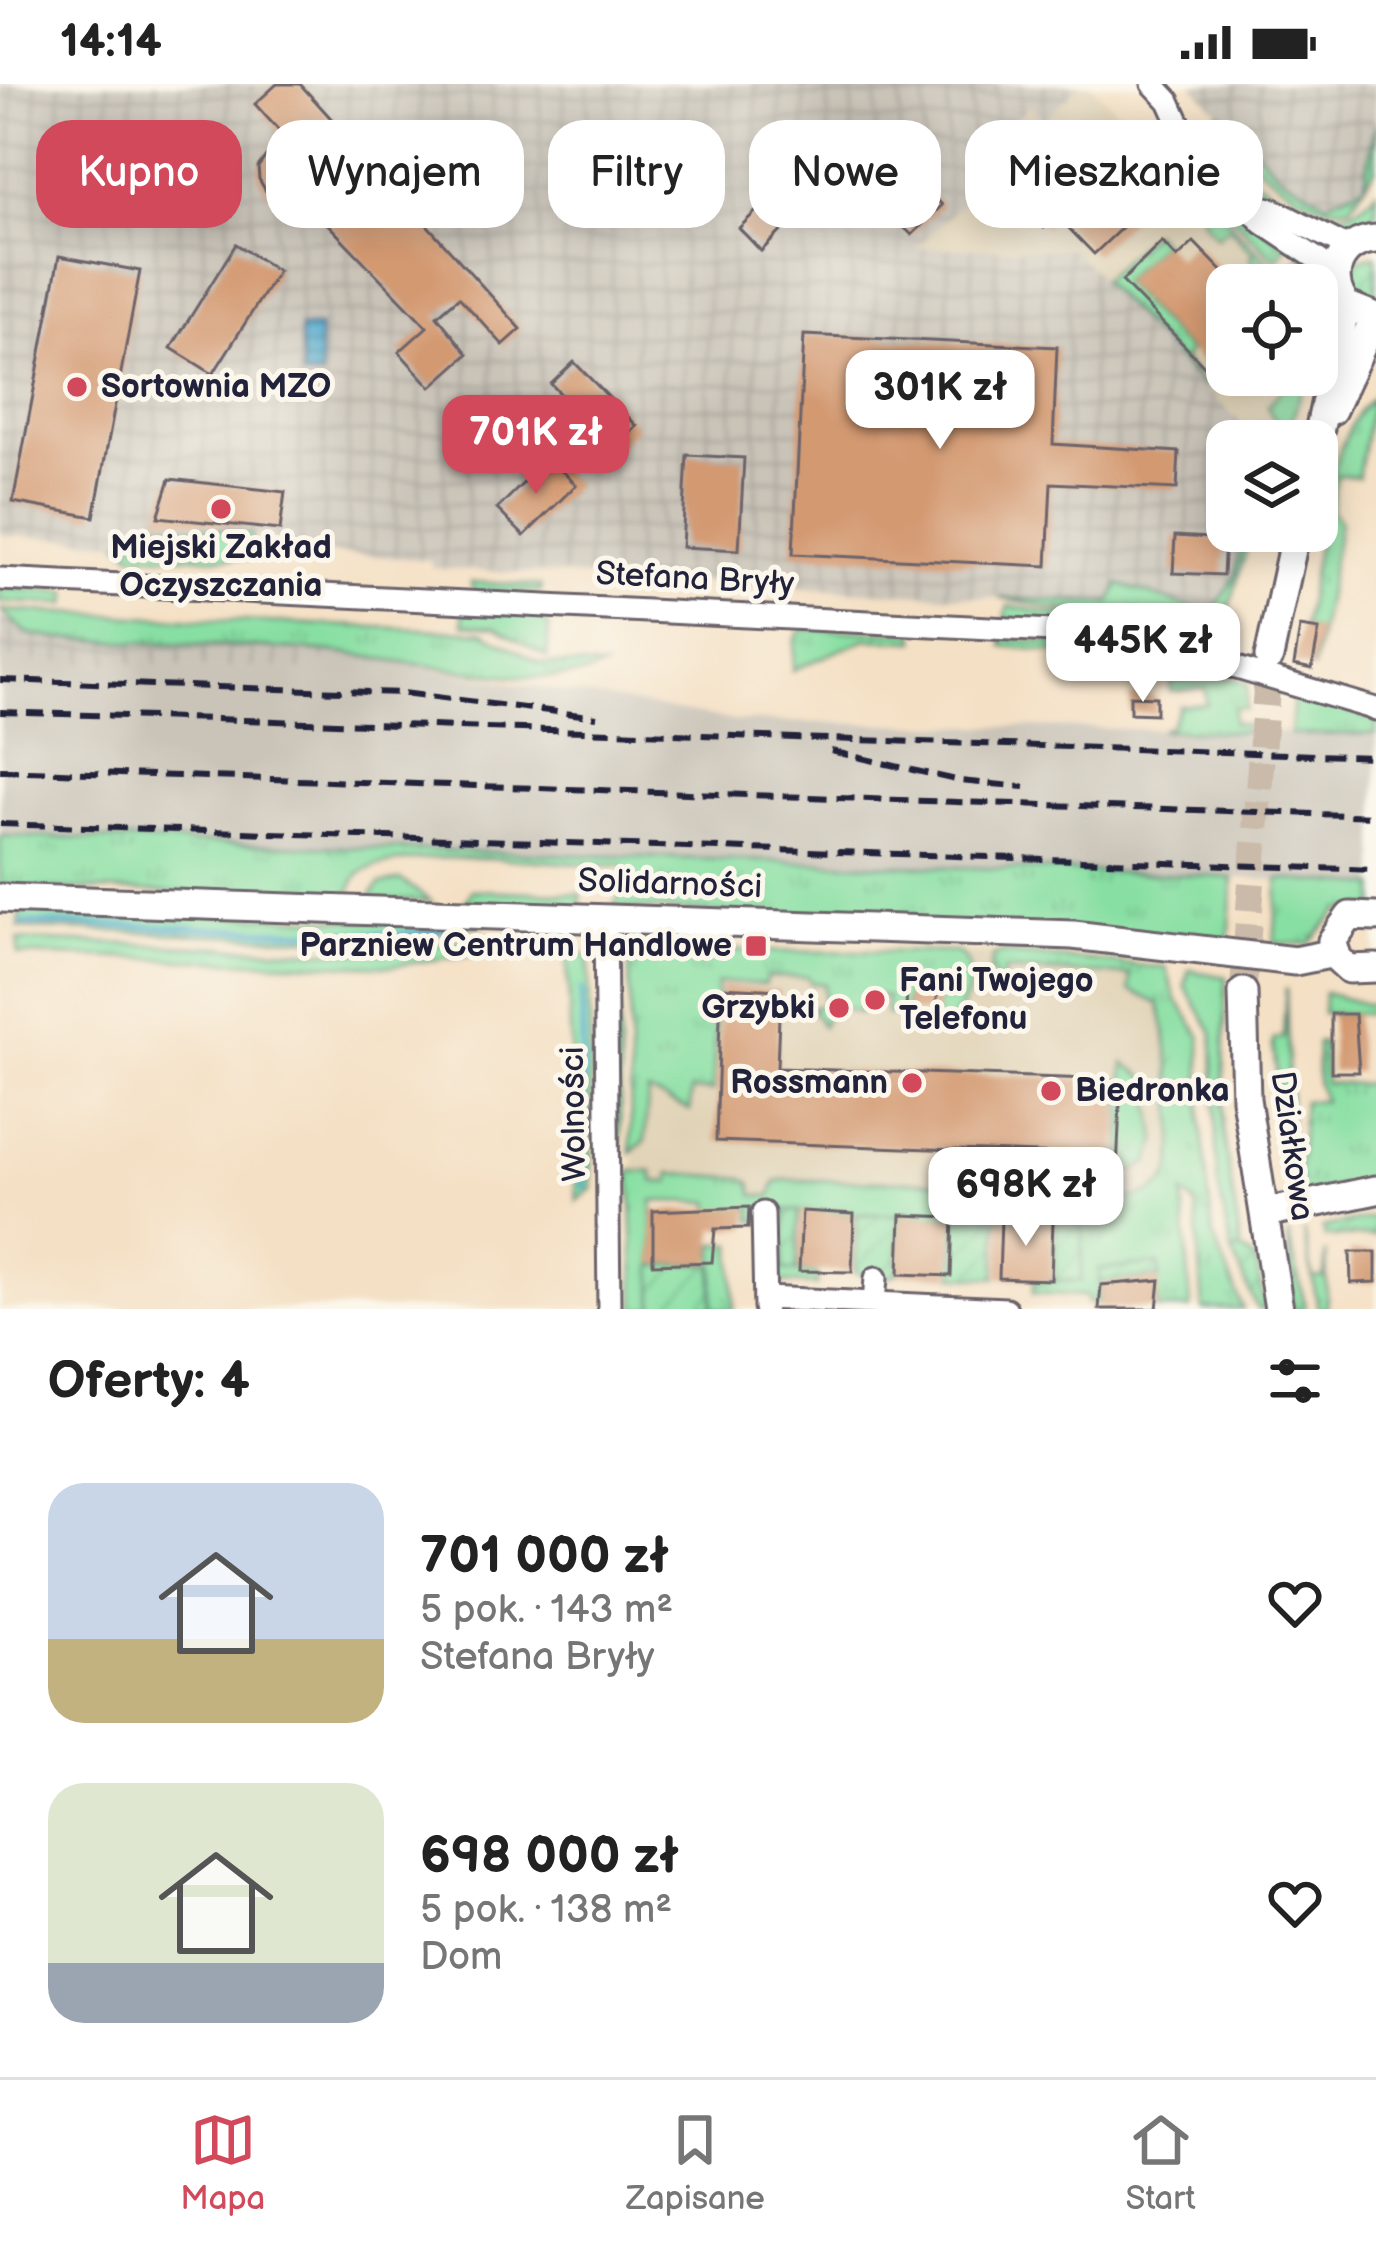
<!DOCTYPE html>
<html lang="pl">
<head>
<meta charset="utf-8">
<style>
  body { margin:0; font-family:"Balsamiq Sans",sans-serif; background:#f2f2f2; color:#222; height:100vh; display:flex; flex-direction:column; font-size:45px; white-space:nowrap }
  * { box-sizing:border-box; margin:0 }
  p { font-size:39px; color:#767676 }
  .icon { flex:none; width:66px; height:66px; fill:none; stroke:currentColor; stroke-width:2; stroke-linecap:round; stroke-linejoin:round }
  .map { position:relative; height:1225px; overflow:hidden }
  .details { display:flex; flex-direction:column; background:#fff; flex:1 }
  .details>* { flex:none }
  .banner { position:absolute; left:36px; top:36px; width:1305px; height:108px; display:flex; gap:24px }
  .fabs { position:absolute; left:1206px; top:180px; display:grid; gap:24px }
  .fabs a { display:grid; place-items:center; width:132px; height:132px; border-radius:24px; background:#fff; box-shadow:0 6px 30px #0003; font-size:60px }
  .price { position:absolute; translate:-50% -102px; padding:0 27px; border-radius:24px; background:#fff; color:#222; font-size:39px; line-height:78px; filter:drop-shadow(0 3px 6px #0008) }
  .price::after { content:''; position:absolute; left:50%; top:72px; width:36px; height:27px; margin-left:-18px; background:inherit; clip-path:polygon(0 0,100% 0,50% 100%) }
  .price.selected { background:#d1495b; color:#fff }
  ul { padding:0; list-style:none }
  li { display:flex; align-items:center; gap:36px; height:300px; padding:0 48px }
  li span { display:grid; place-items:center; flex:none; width:336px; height:240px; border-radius:36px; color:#555 }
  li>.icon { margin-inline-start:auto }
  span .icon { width:144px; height:144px; fill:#fffc; stroke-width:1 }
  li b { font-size:51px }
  h2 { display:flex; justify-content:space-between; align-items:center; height:144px; padding:0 48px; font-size:51px }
  .pill { padding:0 42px; border-radius:36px; background:#fff; box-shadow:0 6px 30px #0003; font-size:42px; line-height:108px }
  .pill.selected { background:#d1495b; color:#fff }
  .status { display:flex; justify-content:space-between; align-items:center; height:84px; padding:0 60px; background:#fff; direction:ltr }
  .status svg { height:33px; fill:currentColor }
  .tab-bar { display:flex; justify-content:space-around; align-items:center; height:168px; border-top:3px solid #e0e0e0; background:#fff; font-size:33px; color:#767676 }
  .tab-bar a { display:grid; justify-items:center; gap:6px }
  .tab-bar .selected { color:#d1495b }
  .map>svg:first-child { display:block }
  .built { fill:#e0d2b5 }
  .industrial { fill:url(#industrial-grid) }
  .railway { fill:#c9c3b8 }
  .grass { fill:url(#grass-tufts); stroke:#55806f; stroke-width:3 }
  .garden { fill:url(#garden-furrows); stroke:#55806f; stroke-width:3 }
  .water { fill:url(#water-rules); stroke:#386584; stroke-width:3 }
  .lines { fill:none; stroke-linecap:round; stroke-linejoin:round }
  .stream { stroke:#4fa8cc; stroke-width:6 }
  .building { fill:#d39971 }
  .tertiary-tunnel { stroke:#cabaa9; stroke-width:27; stroke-dasharray:27 14; stroke-linecap:butt }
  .minor-casing { stroke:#6c646b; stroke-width:27 }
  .tertiary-casing { stroke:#6c646b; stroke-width:33 }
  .minor { stroke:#fff; stroke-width:21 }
  .tertiary { stroke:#fff; stroke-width:27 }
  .rail { stroke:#22223b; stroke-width:6; stroke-dasharray:18 9; stroke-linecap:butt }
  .poi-dot { fill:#d1495b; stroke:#fbf7ec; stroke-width:4.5 }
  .labels { text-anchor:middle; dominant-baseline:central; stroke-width:10; stroke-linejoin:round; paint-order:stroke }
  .poi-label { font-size:33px; font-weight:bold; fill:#22223b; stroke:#fbf7ec; text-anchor:start }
  .street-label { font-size:33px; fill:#22223b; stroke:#fbf7ec }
</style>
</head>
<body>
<div class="status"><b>14:14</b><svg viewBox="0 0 49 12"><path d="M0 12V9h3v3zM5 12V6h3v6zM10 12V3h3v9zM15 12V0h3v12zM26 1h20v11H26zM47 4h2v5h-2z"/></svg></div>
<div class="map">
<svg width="1376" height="1225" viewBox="0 0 1376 1225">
  <defs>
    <pattern id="industrial-grid" width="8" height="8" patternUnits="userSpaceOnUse" patternTransform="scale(3)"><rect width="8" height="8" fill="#c9c3b8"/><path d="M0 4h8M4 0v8" fill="none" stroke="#aca79f"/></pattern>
    <pattern id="grass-tufts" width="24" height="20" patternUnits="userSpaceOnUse" patternTransform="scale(3)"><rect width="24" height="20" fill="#88dfa3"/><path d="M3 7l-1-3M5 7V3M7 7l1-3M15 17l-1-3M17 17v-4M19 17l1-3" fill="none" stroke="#75bf8d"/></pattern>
    <pattern id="garden-furrows" width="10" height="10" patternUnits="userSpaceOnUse" patternTransform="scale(3)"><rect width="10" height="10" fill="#88dfa3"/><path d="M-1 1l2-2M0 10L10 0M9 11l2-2" fill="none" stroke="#75bf8d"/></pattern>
    <pattern id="water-rules" width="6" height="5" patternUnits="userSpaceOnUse" patternTransform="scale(3)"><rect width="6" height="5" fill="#4fa8cc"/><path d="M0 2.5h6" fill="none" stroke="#4188a7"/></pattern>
  </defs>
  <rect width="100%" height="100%" fill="#fbf7ec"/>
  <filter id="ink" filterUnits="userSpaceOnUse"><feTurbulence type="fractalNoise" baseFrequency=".00833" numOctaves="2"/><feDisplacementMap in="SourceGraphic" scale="24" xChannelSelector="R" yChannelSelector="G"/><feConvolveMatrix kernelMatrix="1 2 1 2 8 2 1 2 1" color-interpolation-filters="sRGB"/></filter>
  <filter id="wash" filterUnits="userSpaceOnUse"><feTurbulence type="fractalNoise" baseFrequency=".004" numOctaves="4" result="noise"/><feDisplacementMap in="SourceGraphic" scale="48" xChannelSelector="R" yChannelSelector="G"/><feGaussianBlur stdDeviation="2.7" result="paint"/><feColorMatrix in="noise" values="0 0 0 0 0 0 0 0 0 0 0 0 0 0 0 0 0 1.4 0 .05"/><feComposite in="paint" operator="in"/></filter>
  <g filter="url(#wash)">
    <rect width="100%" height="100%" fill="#f4e0c4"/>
    <g class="built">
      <path d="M1081,0H1091L1285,201H1227V291H1300L1258,356L1072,166L914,164L1013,67L999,50L1030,21L1044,34Z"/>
      <path d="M646,857L718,869L794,871L851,864L1084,874L1166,884L1184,1126L635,1107L629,869Z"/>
    </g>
    <g class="industrial">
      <path d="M0,0H1081L1044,35L1030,21L1000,50L1014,66L916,164L1072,165L1258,357H1227V447H1245L1235,492L1215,524L1186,522L1120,500L1111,520L432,484L430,476L283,466V457L159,437L157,459L0,451Z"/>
      <path d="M1192,0H1376V39L1364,102L1327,118L1279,90Z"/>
      <path d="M0,532L59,555L327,567L320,587L0,576Z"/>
    </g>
    <path class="railway" d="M327,567L735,637L1376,650V802L1194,791L0,752V576L319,587Z"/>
    <g class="grass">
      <path d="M1220,29L1279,90L1327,118L1364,101L1376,39L1375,85L1351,121C1310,137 1238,66 1211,38Z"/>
      <path d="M1211,111L1224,112L1286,162L1279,174L1274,175Z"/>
      <path d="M1207,114L1239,148L1237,151L1228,143L1217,153C1205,141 1195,130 1207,114Z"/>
      <path d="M1152,148L1162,158L1121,197L1189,268L1183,275L1206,304L1101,197Z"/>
      <path d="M1242,151L1290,201H1275L1250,174L1254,170L1238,154Z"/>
      <path d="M1301,170C1331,193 1337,218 1327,253L1317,201H1303L1294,191Z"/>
      <path d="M1292,292L1305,297L1290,342L1273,334L1268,322Z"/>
      <path d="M1372,314L1358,393L1337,391L1331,427L1340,437L1313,587L1319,547L1303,543C1316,482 1326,352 1372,314Z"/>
      <path d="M158,437L252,451L250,475L132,470L120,459H156Z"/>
      <path d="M1245,447H1252L1228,528L1219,525L1204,552L999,514L1110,519L1119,500L1186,522L1215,524L1235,492Z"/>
      <path d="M471,498L541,502V508L473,507Z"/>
      <path d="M0,504L68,508L67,520L0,518Z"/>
      <path d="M1008,522L1145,545L1167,555L1005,535Z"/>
      <path d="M0,526L483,548L540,579L604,584C548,611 385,571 319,567C232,561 145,559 58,555L27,549Z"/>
      <path d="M463,528L540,530L549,543L547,573L495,543L463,540Z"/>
      <path d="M802,545L915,548L916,557L866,555L793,586L795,557Z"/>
      <path d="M1004,553L1163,573L1152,580L1003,562Z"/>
      <path d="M1171,576L1248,599L1246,625L1234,624L1233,639L1246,641L1245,648L1161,646L1170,642L1180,622L1207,620L1205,604L1171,608Z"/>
      <path d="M1293,611L1376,636V650L1290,651Z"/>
      <path d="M0,752L1194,791L1233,794L1229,856L613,823L628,798L623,782C555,780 431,763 369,785C355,789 352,801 349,814L0,803Z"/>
      <path d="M1279,795L1376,802V823L1339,827L1308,860L1274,859Z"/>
      <path d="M401,796L431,817L368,815L380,800Z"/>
      <path d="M472,806L581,810V822L465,818Z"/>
      <path d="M27,825L488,840L393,857L19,844L20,831Z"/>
      <path d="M489,852L562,855L589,874L592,1105L577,1117L567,868L480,869L391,882L18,871V856L384,869Z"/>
      <path d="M646,857C751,874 852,865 957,868C985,890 962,942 929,946L930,931H937L938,901L908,900L905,930H886V913L862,911L860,929L833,921L822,942L810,923L823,922L824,900L811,899L808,893H766L765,900L717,899L713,1007H691L690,1026L648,1008L645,1057L631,1069L629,869Z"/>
      <path d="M1002,869L1166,884L1176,914L1201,952V1037L1213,1152L1243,1225H1203L1196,1121L1183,1110L1191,1225H1157L1159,1181L1100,1185L1099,1219H1088L1086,1212L1033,1209L1034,1198L1080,1197L1082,1138L787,1127L783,1186L817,1190V1201L784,1199L779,1193L778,1144L752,1136V1124L712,1134L711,1118L653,1117L654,1225H636L631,1087L653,1088V1097L670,1098L671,1089L743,1094L751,1099L754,1111L771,1112L775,1099L782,1096L929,1097L1121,1116C1140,1114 1159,1110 1169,1091C1181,1065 1169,948 1159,920L1130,906V891L1004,887L1002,902L989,888L993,873Z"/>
      <path d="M614,878L619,881L621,1065L616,1056Z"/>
      <path d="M1189,886L1226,893L1223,1045L1241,1166L1232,1168L1217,1097L1213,949L1185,902Z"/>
      <path d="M1286,904L1291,1080L1288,1084L1273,961L1274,955L1283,954Z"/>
      <path d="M1324,909L1376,923V930L1323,929Z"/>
      <path d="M1323,958L1325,999L1376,1000V1095L1298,1111L1303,1017H1324L1317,1000V959Z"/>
      <path d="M1124,979L1148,994L1157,1056L1150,1078L1122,1094Z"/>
      <path d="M1304,1147L1313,1194L1324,1193L1326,1168L1327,1225H1318Z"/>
      <path d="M715,1160H733L734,1225H713Z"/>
    </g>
    <g class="garden">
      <path d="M1201,47L1243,88L1304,125L1303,134L1239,95L1196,52Z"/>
      <path d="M1376,107V129C1358,149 1342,150 1318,142C1332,125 1353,136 1376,107Z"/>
      <path d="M1376,171V218L1354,209L1350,193L1358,176Z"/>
      <path d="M786,1126L799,1127L797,1187L783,1186Z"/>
      <path d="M857,1130L899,1131L897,1190L885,1194L855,1189Z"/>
      <path d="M956,1133L998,1134L996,1194L954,1192Z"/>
      <path d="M1376,1133V1152L1325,1153L1323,1144Z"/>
      <path d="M1056,1136L1083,1138L1081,1197L1054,1196Z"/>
      <path d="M1288,1150L1306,1225H1293Z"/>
      <path d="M1241,1166L1256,1177L1265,1225H1257L1232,1168Z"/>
      <path d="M700,1179L713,1181V1223L654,1224L653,1182Z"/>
      <path d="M1159,1180V1194L1100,1198L1099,1185Z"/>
    </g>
    <path class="water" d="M319,243L321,293H303L300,244Z"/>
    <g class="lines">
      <g class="stream">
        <path d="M23,839L398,850L458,842"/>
        <path d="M582,906L584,1103"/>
      </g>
    </g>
    <g id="blocks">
      <g class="building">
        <path d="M277,0H300L521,245L503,261L459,213L437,232L468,270L431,303L399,268L427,243L285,96L280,113L266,107L259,95L258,83L282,50L255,20Z"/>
        <path d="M1094,53L1146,107L1125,128L1131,135L1094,170L1057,132L1044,144L1017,116L1067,68L1073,74Z"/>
        <path d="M203,61L222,105L151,136L133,92Z"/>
        <path d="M792,92L813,116L761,167L739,144Z"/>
        <path d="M922,101L942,121L912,151L891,131Z"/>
        <path d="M1162,158L1177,174L1194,158L1227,192V281L1215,293L1122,197Z"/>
        <path d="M236,160L278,187L213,290L171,264Z"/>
        <path d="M59,172L140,187L94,433L13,418Z"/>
        <path d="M804,251L1057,263L1053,360L1179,368L1177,405L1051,399L1047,482L793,470Z"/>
        <path d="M574,278L637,342L615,365L551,300Z"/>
        <path d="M687,371L744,374L739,466L682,463Z"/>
        <path d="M549,374L576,401L524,452L497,425Z"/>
        <path d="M170,395L285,408L280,446L158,433Z"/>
        <path d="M1175,452L1225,455L1223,491L1173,489Z"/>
        <path d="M1300,543L1319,546L1312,585L1294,581Z"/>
        <path d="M1130,612L1156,613V630L1130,629Z"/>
        <path d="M907,901L937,902V929L906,928Z"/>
        <path d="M721,903L780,906L777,984L1121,996L1117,1087L1060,1085L1061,1070L716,1057Z"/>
        <path d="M1331,930H1355L1359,988H1331Z"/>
        <path d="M749,1123L748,1144L715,1145L712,1178L653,1180V1127Z"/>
        <path d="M802,1127L854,1130L852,1188L799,1187Z"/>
        <path d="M901,1131L953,1133L951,1192L899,1190Z"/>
        <path d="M1001,1135L1053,1136L1051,1196L999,1194Z"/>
        <path d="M1350,1168H1376V1198L1351,1199Z"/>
        <path d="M1160,1196L1157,1225H1099L1101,1201Z"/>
      </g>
    </g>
  </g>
  <g filter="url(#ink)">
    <use href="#blocks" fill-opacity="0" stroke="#6c646b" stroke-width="3"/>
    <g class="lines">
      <path class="tertiary-tunnel" d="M1243,908L1269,573"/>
      <defs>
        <g id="minor">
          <path d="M1153,0L1169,17L1188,59L1263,139L1335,187"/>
          <path d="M1250,120L1274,126L1349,164"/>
          <path d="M0,495L1053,547L1169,564L1376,625"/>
          <path d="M605,834L609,1225"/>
          <path d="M763,1129L765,1224"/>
          <path d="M765,1214L1006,1225"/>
          <path d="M874,1219L876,1194"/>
        </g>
        <g id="tertiary">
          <path d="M1376,155C1339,157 1325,192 1346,221L1376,233"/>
          <path d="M1332,326L1375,233"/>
          <path d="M1317,358L1346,221"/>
          <path d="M1269,573L1296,447"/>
          <path d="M0,814L1073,851L1295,877L1335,869"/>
          <path d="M1376,833L1350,832L1332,857L1338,875L1349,885L1376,884"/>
          <path d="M1243,908L1246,1015L1279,1225"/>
          <path d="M1265,1129L1376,1106"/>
        </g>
      </defs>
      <use href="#minor" class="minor-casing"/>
      <use href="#tertiary" class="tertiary-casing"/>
      <use href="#minor" class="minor"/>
      <use href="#tertiary" class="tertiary"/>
      <g class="rail">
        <path d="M0,596L403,609L597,633"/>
        <path d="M0,628L1376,673"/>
        <path d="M831,667L960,697L1025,703"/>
        <path d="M0,686L1376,732"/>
        <path d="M0,740L1376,786"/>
      </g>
    </g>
  </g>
  <g class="poi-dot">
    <circle cx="77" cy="303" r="12"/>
    <circle cx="221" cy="425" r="12"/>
    <rect x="744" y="850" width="24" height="24" rx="6"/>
    <circle cx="875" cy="916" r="12"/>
    <circle cx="839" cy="924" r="12"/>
    <circle cx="912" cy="999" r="12"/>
    <circle cx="1051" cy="1007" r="12"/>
  </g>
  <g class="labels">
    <g class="poi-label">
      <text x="101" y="303">Sortownia MZO</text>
      <text x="221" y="464" text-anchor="middle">Miejski Zakład<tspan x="221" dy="38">Oczyszczania</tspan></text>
      <text x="732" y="862" text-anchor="end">Parzniew Centrum Handlowe</text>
      <text x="899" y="897">Fani Twojego<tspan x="899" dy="38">Telefonu</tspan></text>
      <text x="815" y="924" text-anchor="end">Grzybki</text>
      <text x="888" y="999" text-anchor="end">Rossmann</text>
      <text x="1075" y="1007">Biedronka</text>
    </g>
    <g class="street-label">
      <text transform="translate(695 495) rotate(3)">Stefana Bryły</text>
      <text transform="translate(670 800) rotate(2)">Solidarności</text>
      <text transform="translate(574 1030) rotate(-91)">Wolności</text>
      <text transform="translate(1292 1062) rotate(82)">Działkowa</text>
    </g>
  </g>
</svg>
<div class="fabs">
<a><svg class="icon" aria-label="locate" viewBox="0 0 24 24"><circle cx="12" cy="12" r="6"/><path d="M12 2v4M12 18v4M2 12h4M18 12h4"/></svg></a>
<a><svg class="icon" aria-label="layers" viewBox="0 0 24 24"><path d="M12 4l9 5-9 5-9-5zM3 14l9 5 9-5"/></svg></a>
</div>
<b class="price" style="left:940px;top:368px">301K zł</b>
<b class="price selected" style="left:536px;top:413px">701K zł</b>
<b class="price" style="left:1143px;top:621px">445K zł</b>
<b class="price" style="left:1026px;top:1165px">698K zł</b>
<div class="banner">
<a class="pill selected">Kupno</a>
<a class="pill">Wynajem</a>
<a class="pill">Filtry</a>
<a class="pill">Nowe</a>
<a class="pill">Mieszkanie</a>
</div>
</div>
<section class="details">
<h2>Oferty: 4<svg class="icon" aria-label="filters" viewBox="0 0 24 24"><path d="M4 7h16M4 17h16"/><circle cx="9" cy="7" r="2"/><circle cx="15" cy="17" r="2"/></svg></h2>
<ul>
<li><span style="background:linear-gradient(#c9d6e8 65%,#c2b280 0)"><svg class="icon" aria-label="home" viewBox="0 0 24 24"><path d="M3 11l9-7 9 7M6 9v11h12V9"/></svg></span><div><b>701 000 zł</b><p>5 pok. · 143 m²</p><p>Stefana Bryły</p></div><svg class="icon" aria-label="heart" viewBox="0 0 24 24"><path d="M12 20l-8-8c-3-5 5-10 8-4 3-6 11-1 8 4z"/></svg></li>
<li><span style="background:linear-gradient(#dfe7d0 75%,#9aa5b1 0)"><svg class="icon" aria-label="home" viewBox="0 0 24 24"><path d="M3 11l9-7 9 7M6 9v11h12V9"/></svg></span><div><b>698 000 zł</b><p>5 pok. · 138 m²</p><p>Dom</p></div><svg class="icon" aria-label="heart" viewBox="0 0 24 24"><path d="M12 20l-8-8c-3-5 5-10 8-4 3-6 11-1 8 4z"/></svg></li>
</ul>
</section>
<nav class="tab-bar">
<a class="selected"><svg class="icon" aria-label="map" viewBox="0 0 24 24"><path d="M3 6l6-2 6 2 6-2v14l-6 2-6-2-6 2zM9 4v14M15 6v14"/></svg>Mapa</a>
<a><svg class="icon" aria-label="saved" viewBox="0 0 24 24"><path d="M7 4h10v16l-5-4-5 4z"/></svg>Zapisane</a>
<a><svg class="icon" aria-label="home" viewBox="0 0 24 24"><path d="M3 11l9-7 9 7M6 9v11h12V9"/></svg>Start</a>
</nav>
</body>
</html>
